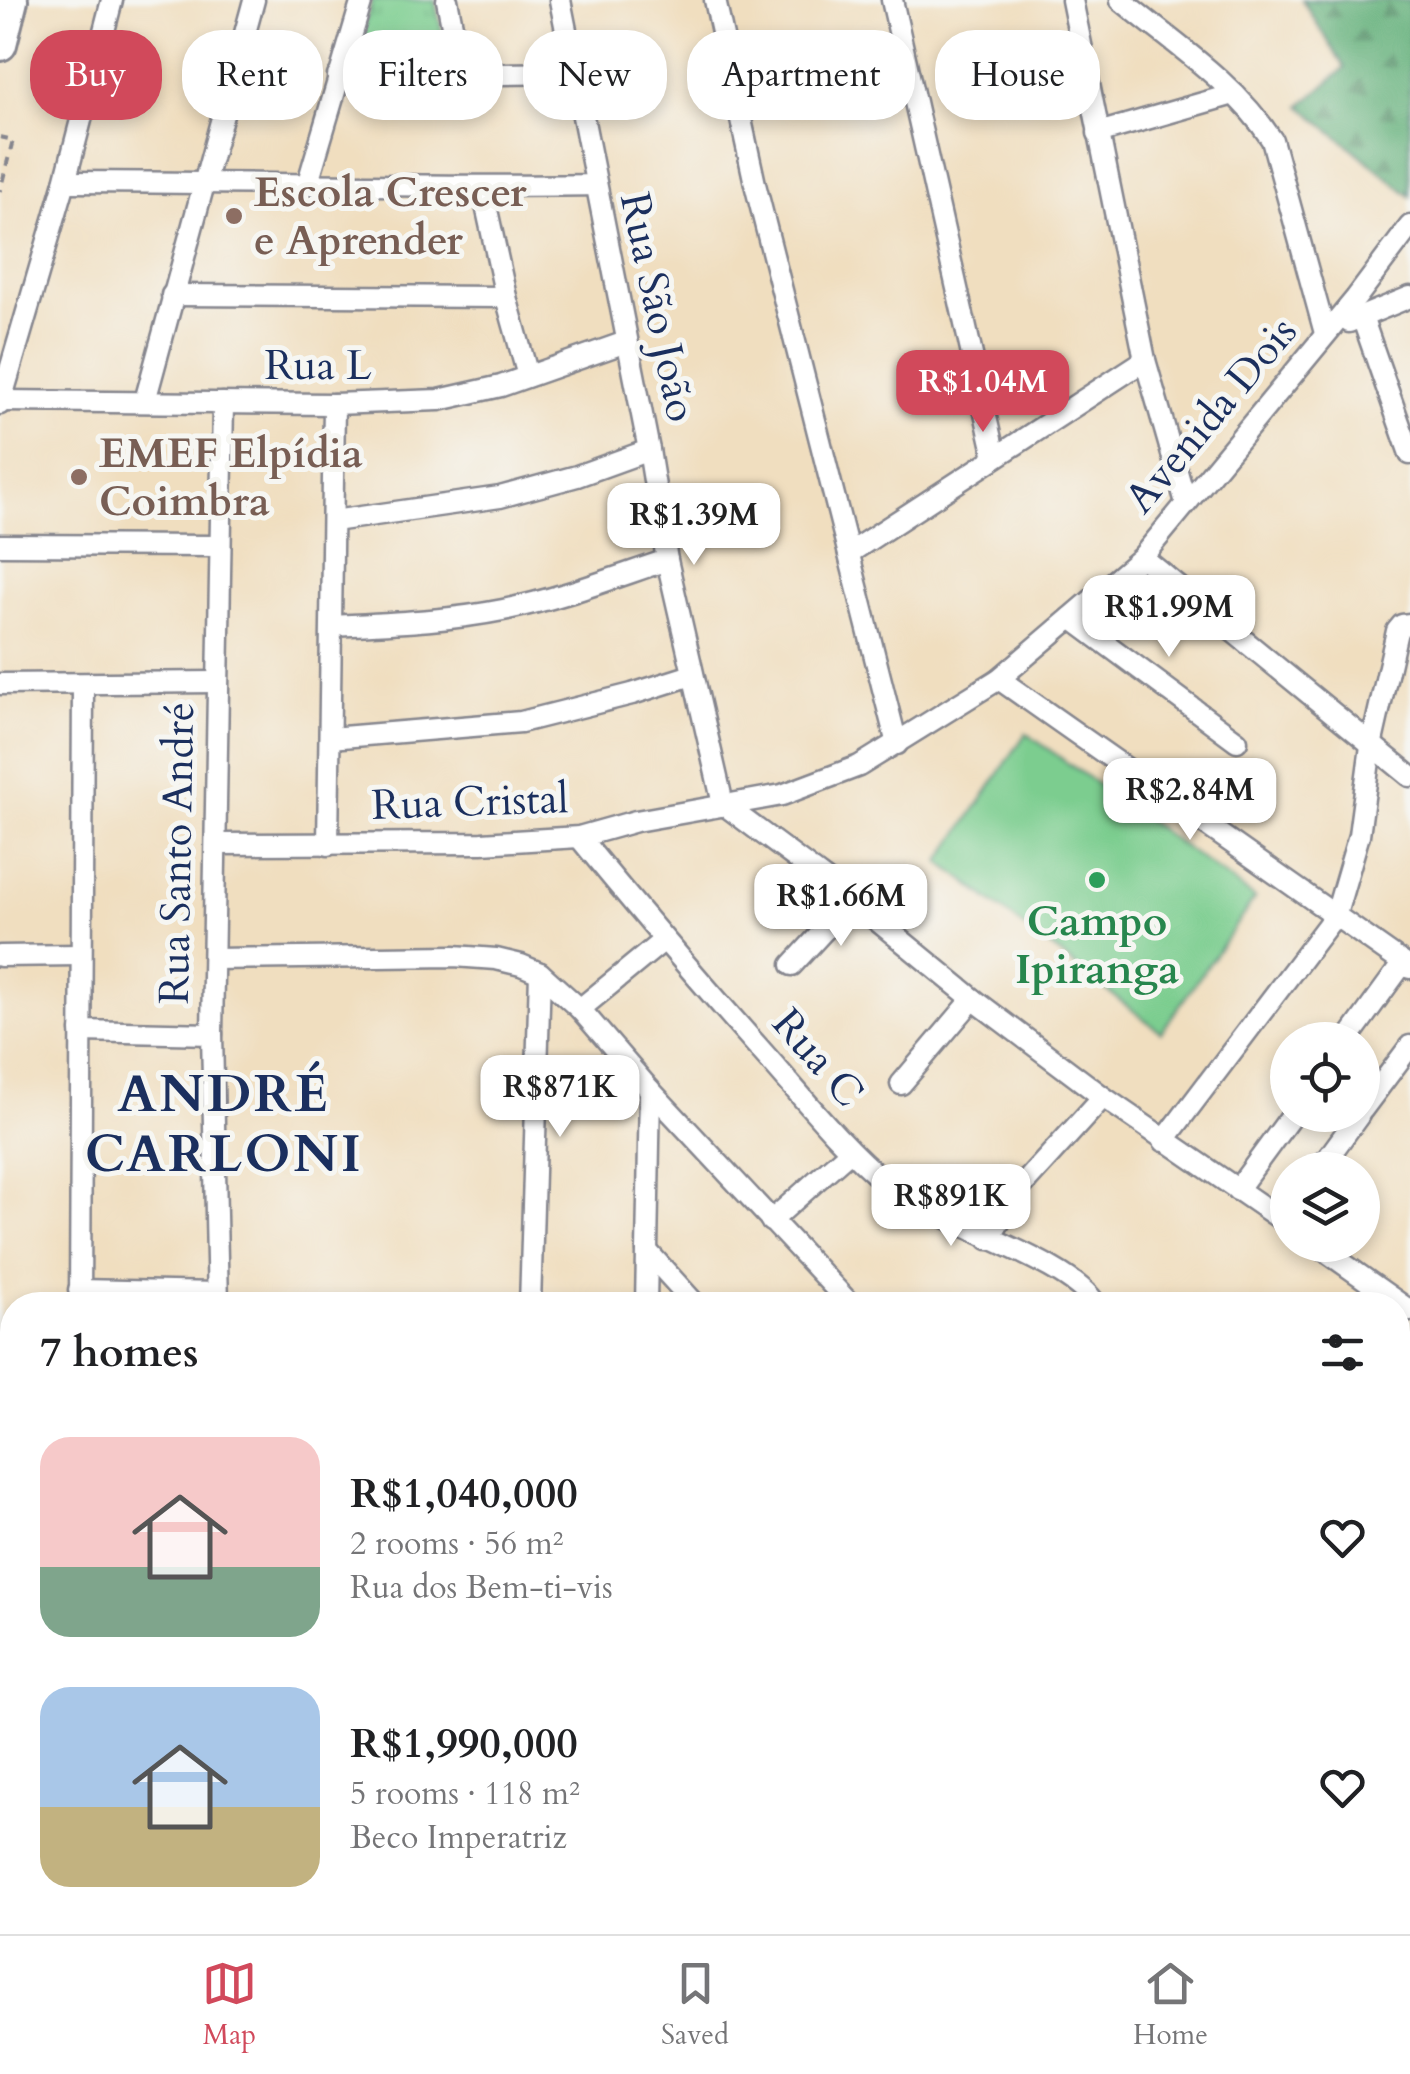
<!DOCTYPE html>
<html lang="en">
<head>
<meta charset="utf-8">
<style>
  body { margin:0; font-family:Cardo,serif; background:#f2f2f2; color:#202124; height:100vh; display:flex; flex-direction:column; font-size:38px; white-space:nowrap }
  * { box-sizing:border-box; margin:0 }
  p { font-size:32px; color:#757577 }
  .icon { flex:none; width:55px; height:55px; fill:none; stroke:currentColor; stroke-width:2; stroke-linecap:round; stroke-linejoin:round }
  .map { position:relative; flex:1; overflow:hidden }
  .side { position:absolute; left:0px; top:1292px; width:1410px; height:642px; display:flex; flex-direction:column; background:#fff; border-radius:40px 40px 0 0; box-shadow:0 5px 15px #0003 }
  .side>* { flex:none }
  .top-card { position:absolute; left:30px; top:30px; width:1350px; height:90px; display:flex; gap:20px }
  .tools { position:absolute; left:1270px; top:1022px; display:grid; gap:20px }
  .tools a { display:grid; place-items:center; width:110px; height:110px; border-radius:50%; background:#fff; box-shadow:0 5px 15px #0003; font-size:50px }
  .price { position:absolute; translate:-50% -85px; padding:0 22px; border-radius:20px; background:#fff; color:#222; font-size:32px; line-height:65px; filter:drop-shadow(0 2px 5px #0008) }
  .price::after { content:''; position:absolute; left:50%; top:60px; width:30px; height:22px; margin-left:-15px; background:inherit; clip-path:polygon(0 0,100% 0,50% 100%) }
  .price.selected { background:#d1495b; color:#fff }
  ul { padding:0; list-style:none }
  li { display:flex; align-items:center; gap:30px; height:250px; padding:0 40px }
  li span { display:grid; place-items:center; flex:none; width:280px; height:200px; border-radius:30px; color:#555 }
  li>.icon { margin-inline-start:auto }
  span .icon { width:120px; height:120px; fill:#fffc; stroke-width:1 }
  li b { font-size:42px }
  h2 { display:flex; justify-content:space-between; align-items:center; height:120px; padding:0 40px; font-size:42px }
  .pill { padding:0 35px; border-radius:40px; background:#fff; box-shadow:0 5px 15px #0003; font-size:35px; line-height:90px }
  .pill.selected { background:#d1495b; color:#fff }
  .tabs { display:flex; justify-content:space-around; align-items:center; height:140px; border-top:2px solid #e0e0e0; background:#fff; font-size:28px; color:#757577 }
  .tabs a { display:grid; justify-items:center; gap:5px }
  .tabs .selected { color:#d1495b }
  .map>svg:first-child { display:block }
  .green { fill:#7bcd8f; stroke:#4b7e76; stroke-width:2.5 }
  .forest { fill:url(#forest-firs); stroke:#40706c; stroke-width:2.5 }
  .park { fill:url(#park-tufts); stroke:#4b7e76; stroke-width:2.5 }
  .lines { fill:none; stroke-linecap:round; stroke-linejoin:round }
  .minor-casing { stroke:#86868e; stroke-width:25 }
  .tertiary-casing { stroke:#86868e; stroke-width:30 }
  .primary-casing { stroke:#86868e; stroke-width:38 }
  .path { stroke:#86868e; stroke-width:4; stroke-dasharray:8 8; stroke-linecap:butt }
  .minor { stroke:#fff; stroke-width:20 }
  .tertiary { stroke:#fff; stroke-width:25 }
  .primary { stroke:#fff; stroke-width:32 }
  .education-dot { fill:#8d6e63; stroke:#f6f6f2; stroke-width:4 }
  .leisure-dot { fill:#2e9e5b; stroke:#f6f6f2; stroke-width:4 }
  .labels { text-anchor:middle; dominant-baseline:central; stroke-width:10; stroke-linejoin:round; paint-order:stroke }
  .education-label { font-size:42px; font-weight:bold; fill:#785e54; stroke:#f6f6f2; text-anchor:start }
  .street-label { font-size:42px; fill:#1b2f5e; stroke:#f6f6f2 }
  .leisure-label { font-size:42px; font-weight:bold; fill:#27864d; stroke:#f6f6f2 }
  .district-label { font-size:52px; font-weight:bold; letter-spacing:2.5px; fill:#1b2f5e; stroke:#f6f6f2 }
</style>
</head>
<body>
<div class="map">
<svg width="1410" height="1934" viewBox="0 0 1410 1934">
  <defs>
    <pattern id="forest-firs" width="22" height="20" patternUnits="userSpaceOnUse" patternTransform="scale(2.5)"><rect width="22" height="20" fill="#64b07a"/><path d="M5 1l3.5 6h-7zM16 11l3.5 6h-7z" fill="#529067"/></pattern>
    <pattern id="park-tufts" width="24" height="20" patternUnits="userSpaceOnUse" patternTransform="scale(2.5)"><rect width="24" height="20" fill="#7bcd8f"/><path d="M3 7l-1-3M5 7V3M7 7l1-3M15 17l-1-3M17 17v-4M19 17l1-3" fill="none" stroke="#6ab07e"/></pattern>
  </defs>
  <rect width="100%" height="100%" fill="#f6f6f2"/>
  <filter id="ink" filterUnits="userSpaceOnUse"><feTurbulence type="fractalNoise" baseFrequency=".01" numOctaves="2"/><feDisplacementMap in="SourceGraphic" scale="20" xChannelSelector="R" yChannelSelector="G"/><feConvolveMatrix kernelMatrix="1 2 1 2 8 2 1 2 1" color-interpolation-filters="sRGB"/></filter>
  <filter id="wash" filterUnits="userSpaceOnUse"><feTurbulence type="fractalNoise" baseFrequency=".0048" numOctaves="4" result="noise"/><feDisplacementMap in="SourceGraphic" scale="40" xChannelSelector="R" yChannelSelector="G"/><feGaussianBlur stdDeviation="2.25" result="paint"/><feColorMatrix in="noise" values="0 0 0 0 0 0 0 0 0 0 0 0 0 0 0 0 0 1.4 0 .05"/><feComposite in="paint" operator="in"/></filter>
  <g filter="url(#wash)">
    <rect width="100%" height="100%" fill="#f0debf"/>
    <path class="green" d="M1026,733L1255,898L1161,1032L940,862Z"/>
    <g class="forest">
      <path d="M1302,0H1410V196L1301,106L1345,68Z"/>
      <path d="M1410,1617V1685L1398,1686V1618Z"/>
    </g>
    <g class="park">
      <path d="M372,0H435L451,70L351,68Z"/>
      <path d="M12,1810V1917H0V1811Z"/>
    </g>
  </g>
  <g filter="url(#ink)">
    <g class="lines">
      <defs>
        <g id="minor">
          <path d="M447,0L462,76"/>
          <path d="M560,0L649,450L667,560L723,804"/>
          <path d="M715,0L755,184L897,744"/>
          <path d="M892,0L995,457"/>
          <path d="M1072,0L1145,360L1186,503"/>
          <path d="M1121,0C1173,43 1235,83 1272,140L1325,333"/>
          <path d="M338,76L573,73"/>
          <path d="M1098,133L1234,94"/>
          <path d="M65,182C241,182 418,188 595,185"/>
          <path d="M308,182L362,0"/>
          <path d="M482,187L506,297L528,376"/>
          <path d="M172,295L506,297"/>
          <path d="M1362,317L1410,454"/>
          <path d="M1349,322L1410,297"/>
          <path d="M1,401L334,404L439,400L501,386L626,342"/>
          <path d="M145,401L254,0"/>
          <path d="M0,404L65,182L112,0"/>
          <path d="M333,521L500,497L577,476L649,450"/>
          <path d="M0,545L218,546"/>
          <path d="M849,553L1145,360"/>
          <path d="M1142,557L1410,776"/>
          <path d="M1071,618L1237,741"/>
          <path d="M333,626C389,623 448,621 503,610C559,599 613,578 667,560"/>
          <path d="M999,679L1410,968"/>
          <path d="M0,684L216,682"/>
          <path d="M330,738L521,722L632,694L692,675"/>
          <path d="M723,804L852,900L973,999L1103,1097L1288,1224"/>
          <path d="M579,837C640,912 703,985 767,1057C806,1101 842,1147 887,1184C936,1223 1070,1260 1096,1305"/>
          <path d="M216,844L482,843L579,837L636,821L782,795L859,766L999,679L1142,557L1356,298L1410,226"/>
          <path d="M328,845L334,404"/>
          <path d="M0,956L79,955"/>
          <path d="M214,959L454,956L496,959L521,965L540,973L580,1009L650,1090L851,1305"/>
          <path d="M792,965L852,900"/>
          <path d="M580,1009L664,940"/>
          <path d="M81,1031L212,1034"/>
          <path d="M1347,1040L1403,963"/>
          <path d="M901,1084L973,999"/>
          <path d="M1362,1110L1410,1046"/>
          <path d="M1164,1141L1336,914L1359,835L1371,746L1397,631L1402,625L1410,624"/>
          <path d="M1319,1170L1359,1115"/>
          <path d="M1237,1190L1292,1115"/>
          <path d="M771,1221L850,1151"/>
          <path d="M989,1239L1021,1187L1103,1097"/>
          <path d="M1317,1245L1410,1311"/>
          <path d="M647,1251L696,1305"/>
          <path d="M79,1290L217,1293"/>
          <path d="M80,1305L83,684"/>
          <path d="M218,1305L212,1034L223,403"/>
          <path d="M530,1305L540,973"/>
          <path d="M646,1305L650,1090"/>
          <path d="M0,1375H12"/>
          <path d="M1398,1500L1410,1510"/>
          <path d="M0,1517H12"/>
          <path d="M0,1651H12"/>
          <path d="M0,1790H12"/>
          <path d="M297,1922L304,1934"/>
          <path d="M430,1922L437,1934"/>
          <path d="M1112,1922L1153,1934"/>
          <path d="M0,1931L134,1929"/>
          <path d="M499,1934L517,1922"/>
        </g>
        <g id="tertiary">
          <path d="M1398,1489L1410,1480"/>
          <path d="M1274,1934V1922"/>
        </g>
        <path id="primary" d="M0,44L11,0"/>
      </defs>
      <use href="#minor" class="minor-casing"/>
      <use href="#tertiary" class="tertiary-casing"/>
      <use href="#primary" class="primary-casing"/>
      <path class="path" d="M0,137L13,140L0,191"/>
      <use href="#minor" class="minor"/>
      <use href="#tertiary" class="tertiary"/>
      <use href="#primary" class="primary"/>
    </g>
  </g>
  <g class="education-dot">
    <circle cx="234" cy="216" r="10"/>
    <circle cx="79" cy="477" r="10"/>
  </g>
  <circle class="leisure-dot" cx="1097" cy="880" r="10"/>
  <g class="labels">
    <g class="education-label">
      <text x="254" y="192">Escola Crescer<tspan x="254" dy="48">e Aprender</tspan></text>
      <text x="99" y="453">EMEF Elpídia<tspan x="99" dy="48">Coimbra</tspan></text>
    </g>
    <g class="street-label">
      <text transform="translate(658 307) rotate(78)">Rua São João</text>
      <text x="318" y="365">Rua L</text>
      <text transform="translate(1211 415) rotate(-50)">Avenida Dois</text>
      <text transform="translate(470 802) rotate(-2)">Rua Cristal</text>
      <text transform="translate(177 853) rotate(-89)">Rua Santo André</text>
      <text transform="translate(818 1058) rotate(49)">Rua C</text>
    </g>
    <g class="leisure-label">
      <text x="1097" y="921">Campo<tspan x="1097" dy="48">Ipiranga</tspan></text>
    </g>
    <g class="district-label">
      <text x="224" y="1095">ANDRÉ<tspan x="224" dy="60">CARLONI</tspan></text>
    </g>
  </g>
</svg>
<div class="tools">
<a><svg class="icon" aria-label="locate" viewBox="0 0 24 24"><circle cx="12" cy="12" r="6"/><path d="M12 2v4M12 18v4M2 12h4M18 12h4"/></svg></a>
<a><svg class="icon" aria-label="layers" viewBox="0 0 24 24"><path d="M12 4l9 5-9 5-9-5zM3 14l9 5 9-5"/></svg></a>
</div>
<b class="price selected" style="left:983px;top:435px">R$1.04M</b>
<b class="price" style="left:694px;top:568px">R$1.39M</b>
<b class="price" style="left:1169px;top:660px">R$1.99M</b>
<b class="price" style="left:1190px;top:843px">R$2.84M</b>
<b class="price" style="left:841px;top:949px">R$1.66M</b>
<b class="price" style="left:560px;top:1140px">R$871K</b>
<b class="price" style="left:951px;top:1249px">R$891K</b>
<div class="top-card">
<a class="pill selected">Buy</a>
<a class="pill">Rent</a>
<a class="pill">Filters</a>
<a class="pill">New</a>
<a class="pill">Apartment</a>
<a class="pill">House</a>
</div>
<section class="side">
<h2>7 homes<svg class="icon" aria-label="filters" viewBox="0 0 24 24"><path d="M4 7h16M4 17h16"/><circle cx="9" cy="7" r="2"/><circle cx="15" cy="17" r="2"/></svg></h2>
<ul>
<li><span style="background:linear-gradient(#f6c9c9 65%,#7fa58c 0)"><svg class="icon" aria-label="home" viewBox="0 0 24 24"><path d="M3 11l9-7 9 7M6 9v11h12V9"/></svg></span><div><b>R$1,040,000</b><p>2 rooms · 56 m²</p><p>Rua dos Bem-ti-vis</p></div><svg class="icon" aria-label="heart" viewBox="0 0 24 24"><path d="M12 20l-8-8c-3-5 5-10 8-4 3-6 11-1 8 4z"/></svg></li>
<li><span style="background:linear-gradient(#a9c7e8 60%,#c2b280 0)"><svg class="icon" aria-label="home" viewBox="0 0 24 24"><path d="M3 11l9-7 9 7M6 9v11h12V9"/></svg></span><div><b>R$1,990,000</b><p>5 rooms · 118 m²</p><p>Beco Imperatriz</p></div><svg class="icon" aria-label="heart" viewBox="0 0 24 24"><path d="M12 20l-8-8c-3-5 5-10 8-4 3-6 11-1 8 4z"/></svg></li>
</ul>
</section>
</div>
<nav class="tabs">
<a class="selected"><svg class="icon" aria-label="map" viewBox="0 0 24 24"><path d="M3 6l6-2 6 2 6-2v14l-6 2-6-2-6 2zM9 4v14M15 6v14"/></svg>Map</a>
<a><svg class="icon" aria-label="saved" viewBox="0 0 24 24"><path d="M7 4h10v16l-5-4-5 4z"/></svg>Saved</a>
<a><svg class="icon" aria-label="home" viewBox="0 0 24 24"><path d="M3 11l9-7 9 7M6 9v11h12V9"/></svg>Home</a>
</nav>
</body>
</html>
